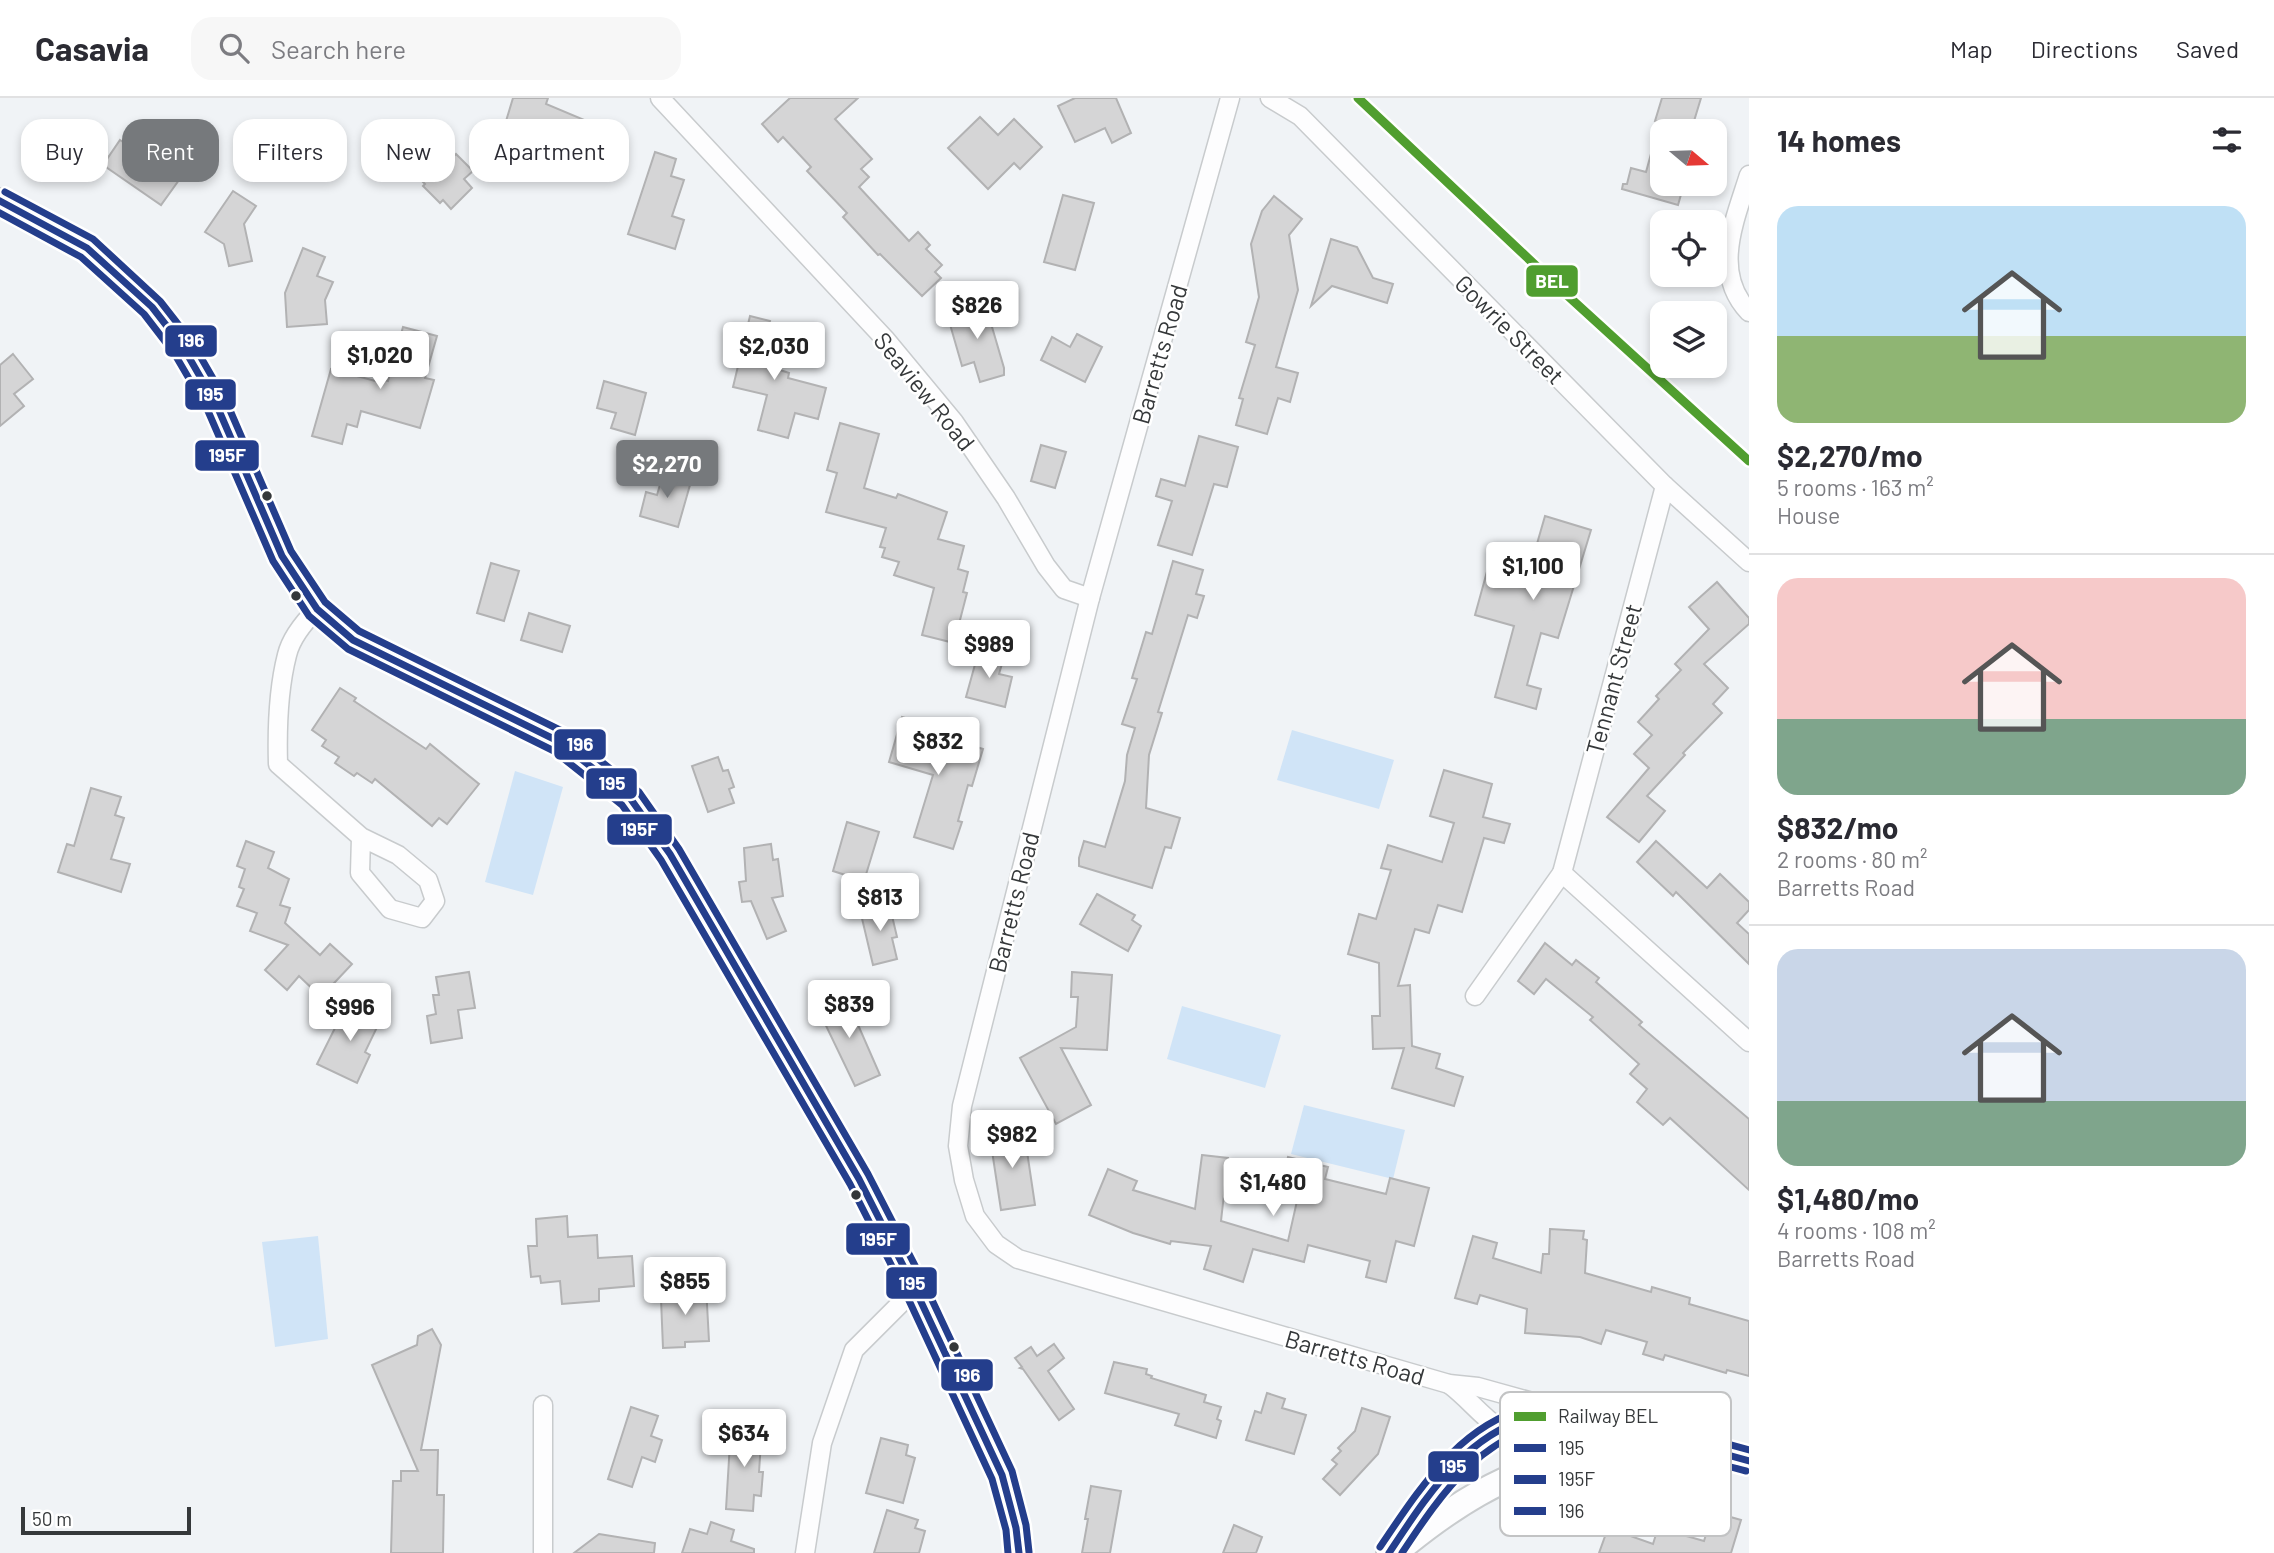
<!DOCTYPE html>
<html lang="en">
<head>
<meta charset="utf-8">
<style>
  body { margin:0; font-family:Barlow,sans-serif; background:#f7f7f7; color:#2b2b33; height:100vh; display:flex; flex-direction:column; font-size:26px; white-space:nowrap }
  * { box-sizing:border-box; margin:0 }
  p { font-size:23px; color:#7c7c81 }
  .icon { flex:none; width:38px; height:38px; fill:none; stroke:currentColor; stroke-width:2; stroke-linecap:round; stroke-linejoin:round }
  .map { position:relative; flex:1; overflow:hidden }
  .drawer { display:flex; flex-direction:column; background:#fff; width:525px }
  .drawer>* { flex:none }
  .top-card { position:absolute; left:21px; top:21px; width:665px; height:63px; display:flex; gap:14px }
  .needle { width:46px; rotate:109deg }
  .fabs { position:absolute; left:1650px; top:21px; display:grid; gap:14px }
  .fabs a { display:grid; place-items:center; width:77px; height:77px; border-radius:14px; background:#fff; box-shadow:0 4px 10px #0003; font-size:35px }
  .scale { position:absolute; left:21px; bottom:18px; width:170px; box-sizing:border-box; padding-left:7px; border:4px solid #35383a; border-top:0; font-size:19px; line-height:24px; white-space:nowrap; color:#35383a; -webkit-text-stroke:5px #fff; paint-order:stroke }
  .price { position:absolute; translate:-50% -60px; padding:0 16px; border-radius:7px; background:#fff; color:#222; font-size:23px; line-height:46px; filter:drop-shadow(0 2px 4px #0008) }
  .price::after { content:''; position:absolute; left:50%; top:42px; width:21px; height:16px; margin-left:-10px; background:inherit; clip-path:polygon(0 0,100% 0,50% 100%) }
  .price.selected { background:#76797c; color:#fff }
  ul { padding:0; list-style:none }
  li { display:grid; align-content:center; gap:14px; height:371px; padding:0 28px }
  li+li { border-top:2px solid #e1e1e2 }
  li span { display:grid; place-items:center; height:217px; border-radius:21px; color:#555 }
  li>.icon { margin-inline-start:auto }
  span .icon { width:126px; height:126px; fill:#fffc; stroke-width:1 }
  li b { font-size:30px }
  h2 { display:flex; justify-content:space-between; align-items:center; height:84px; padding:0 28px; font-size:30px }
  .chip { padding:0 24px; border-radius:21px; background:#fff; box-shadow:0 4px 10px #0003; font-size:24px; line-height:63px }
  .chip.selected { background:#76797c; color:#fff }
  header { display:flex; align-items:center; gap:42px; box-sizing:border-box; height:98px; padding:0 35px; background:#fff; border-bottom:2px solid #e1e1e2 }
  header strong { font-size:33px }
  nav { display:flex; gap:38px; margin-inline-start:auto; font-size:24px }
  .search { width:490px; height:63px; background:#f7f7f7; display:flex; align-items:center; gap:18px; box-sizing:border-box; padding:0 24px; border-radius:21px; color:#7c7c81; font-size:26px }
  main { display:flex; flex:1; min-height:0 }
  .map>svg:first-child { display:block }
  .green { fill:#d0e4f7 }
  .building { fill:#d5d5d6; stroke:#b2b2b3; stroke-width:2 }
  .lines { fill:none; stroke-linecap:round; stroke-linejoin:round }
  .street-casing { stroke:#c8cbcd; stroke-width:21 }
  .secondary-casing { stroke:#c8cbcd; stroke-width:28 }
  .street { stroke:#fdfdfe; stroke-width:18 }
  .secondary { stroke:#fdfdfe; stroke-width:24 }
  .bus-1-casing { stroke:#fff; stroke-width:12 }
  .bus-2-casing { stroke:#fff; stroke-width:12 }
  .bus-3-casing { stroke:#fff; stroke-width:12 }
  .bus-1 { stroke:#243e8c; stroke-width:7 }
  .bus-2 { stroke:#243e8c; stroke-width:7 }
  .bus-3 { stroke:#243e8c; stroke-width:7 }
  .rail-1-casing { stroke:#fff; stroke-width:14 }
  .rail-1 { stroke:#509e2f; stroke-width:9 }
  .bus-dot { fill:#35383a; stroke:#fff; stroke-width:2.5 }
  .labels { text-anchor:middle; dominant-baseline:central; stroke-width:5; stroke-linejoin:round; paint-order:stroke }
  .street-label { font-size:24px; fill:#35383a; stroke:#fff }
  .key { fill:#fff; stroke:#c2c3c4; stroke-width:2 }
  .key-label { font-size:19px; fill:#35383a }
  .line-badge { stroke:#fff; stroke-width:2.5 }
  .badge-label { font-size:19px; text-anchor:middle; font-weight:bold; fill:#fff }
</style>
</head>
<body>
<header>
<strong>Casavia</strong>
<div class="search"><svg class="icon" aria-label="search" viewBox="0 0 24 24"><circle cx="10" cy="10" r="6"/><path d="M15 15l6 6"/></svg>Search here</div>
<nav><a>Map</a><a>Directions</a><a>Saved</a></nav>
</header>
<main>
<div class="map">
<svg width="1749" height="1455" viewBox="0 0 1749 1455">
  <rect width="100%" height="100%" fill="#f0f3f6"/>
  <g class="green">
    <path d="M1292,632L1394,662L1379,711L1277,682Z"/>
    <path d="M515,673L563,689L533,797L485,784Z"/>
    <path d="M1182,908L1281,937L1265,990L1167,961Z"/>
    <path d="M1304,1007L1405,1032L1393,1081L1291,1056Z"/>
    <path d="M318,1138L328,1241L275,1249L262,1144Z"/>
  </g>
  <g class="building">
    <path d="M513,0H548L546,6L620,37L609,66L574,53L566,75L530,61L528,65L496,56Z"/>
    <path d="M790,0H858L835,21L872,61L861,71L869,79L859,89L909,143L918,134L930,147L926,151L942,167L935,174L941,180L922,198L880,156L878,157L843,119L847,115L807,73L811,69L783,39L778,44L762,26Z"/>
    <path d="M1075,0H1116L1131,35L1112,45L1105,30L1075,44L1058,8Z"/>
    <path d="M1662,0H1701L1691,33L1655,23Z"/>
    <path d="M980,19L998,37L1014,21L1042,49L1020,71L1014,65L988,91L948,50Z"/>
    <path d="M1657,34L1662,35V86H1684L1678,107L1622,91L1623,86H1627L1631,70L1646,74Z"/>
    <path d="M120,42L179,82L161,107L103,67Z"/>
    <path d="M442,54L450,62L456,56L473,73L464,81L472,90L451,111L443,102L440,105L423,88L425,86L417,78Z"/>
    <path d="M655,54L676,61L671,78L684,82L672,118L684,122L675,151L628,136Z"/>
    <path d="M233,93L256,108L244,126L252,163L229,168L224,146L205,134Z"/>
    <path d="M1063,97L1094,105L1075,172L1044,164Z"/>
    <path d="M1274,98L1302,121L1289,137L1298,192L1276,269L1298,275L1290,304L1278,300L1267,336L1236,327L1243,301L1239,300L1255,247L1246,244L1259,199L1251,146L1262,113Z"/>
    <path d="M1331,141L1357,149L1373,180L1393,186L1387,205L1332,188L1311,208Z"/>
    <path d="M303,150L325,159L317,178L333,184L325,202L327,226L287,229L285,195Z"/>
    <path d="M985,205L1004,270V277L980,284L974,264L962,268L947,216Z"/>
    <path d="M750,218L770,223L768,230L780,233L771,269L789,275L788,280L826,290L818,321L795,315L788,340L758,332L767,297L733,289Z"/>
    <path d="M403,229L437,238L425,280L434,282L420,330L361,313L357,329L347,326L342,346L312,338L331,271L379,284L380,281L388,283Z"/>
    <path d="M1077,236L1102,249L1085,284L1041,262L1052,239L1070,249Z"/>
    <path d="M13,256L33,281L14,296L24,308L0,328V267Z"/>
    <path d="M604,283L646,295L635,337L611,330L616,315L597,310Z"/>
    <path d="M840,325L879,336L864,390L896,400L898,396L947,414L938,441L964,448L958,471L968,474L963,494L967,495L954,545L922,537L934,490L894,477L899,464L882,459L885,450L880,449L886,430L826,414L837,375L827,372Z"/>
    <path d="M1199,338L1238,349L1227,389L1214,386L1192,457L1158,447L1172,403L1156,398L1161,381L1185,388Z"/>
    <path d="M1041,347L1066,354L1055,390L1031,383Z"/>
    <path d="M664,373L692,380L678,429L640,418L646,394L657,397Z"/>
    <path d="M1545,418L1591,432L1558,540L1541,535L1527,587L1541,591L1536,611L1495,599L1514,528L1475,517L1491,459L1530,470Z"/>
    <path d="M1173,463L1203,472L1196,496L1204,498L1197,520L1188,517L1158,614L1162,615L1149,657L1146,710L1180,720L1171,750L1165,749L1152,790L1079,768V760L1084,743L1105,749L1125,683L1127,657L1135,630L1122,626L1137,581L1132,580L1146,534L1152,536Z"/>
    <path d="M491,465L519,473L504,523L477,515Z"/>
    <path d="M1717,484L1749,520V526L1704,566L1728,590L1713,606L1722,615L1683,655L1685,657L1647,698L1665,713L1639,744L1607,719L1649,670L1634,656L1652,637L1638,624L1659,601L1656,598L1681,572L1675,566L1709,531L1689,509Z"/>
    <path d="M529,515L570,528L562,554L521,542Z"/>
    <path d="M979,552L1004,559L999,576L1012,579L1005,609L966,599Z"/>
    <path d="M340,590L356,600L354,603L426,651L430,646L479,686L447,726L439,720L432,728L375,681L372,685L357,675L354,678L335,665L339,659L322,648L326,642L312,632Z"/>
    <path d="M902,619L938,630L936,637L983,651L972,688L968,687L958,723L962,724L953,751L914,739L933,677L889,664Z"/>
    <path d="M718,659L723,673L728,672L734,689L729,691L734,705L708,714L692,668Z"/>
    <path d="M1444,672L1492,686L1483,719L1510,726L1504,745L1484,740L1462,814L1438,807L1429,835L1415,831L1398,888L1410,887L1412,948L1440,956L1436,970L1463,979L1454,1008L1392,990L1404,950L1373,951L1372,918H1380L1379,865L1348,856L1359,816L1376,821L1391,772L1381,770L1388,747L1442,764L1454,725L1430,718Z"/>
    <path d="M91,690L121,699L115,717L124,720L111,761L130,766L121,794L58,774L67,746L74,748Z"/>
    <path d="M847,724L879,734L864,783L833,773Z"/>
    <path d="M246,743L274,754L268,770L289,781L280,807L290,810L285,825L320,857L330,846L352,866L321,899L299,878L287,892L265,872L288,847L250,833L257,815L237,808L244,791L239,789L245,771L237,768Z"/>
    <path d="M1656,743L1707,790L1720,776L1749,804V812L1737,825L1749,836V866L1676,794L1673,798L1637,764Z"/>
    <path d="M771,746L773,762L778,761L783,798L772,800L786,833L767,841L751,803L742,804L739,784L746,783L744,750Z"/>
    <path d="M1097,796L1135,817L1132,822L1141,828L1128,853L1080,826Z"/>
    <path d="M889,805L897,839L892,840L897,861L873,867L860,812Z"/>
    <path d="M1545,845L1572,867L1576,862L1599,880L1596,884L1642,924L1639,927L1749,1021V1092L1670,1020L1663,1027L1637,1004L1647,991L1630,976L1639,966L1590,922L1593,919L1546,881L1534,896L1518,883Z"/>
    <path d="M469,874L475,910L458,912L462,940L431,945L427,918L436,916L433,897H439L436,879Z"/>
    <path d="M1072,874L1112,877L1107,952L1061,950L1091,1007L1056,1026L1020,960L1076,929L1078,899H1071Z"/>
    <path d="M845,897L880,977L855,988L817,909Z"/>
    <path d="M348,904L381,921L365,954L370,957L357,985L317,966Z"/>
    <path d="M1009,1030L1011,1042L1025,1040L1035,1107L1001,1112L989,1033Z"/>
    <path d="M1202,1057L1228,1060L1221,1123L1288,1143L1297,1103L1279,1099L1288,1059L1328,1069L1325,1081L1386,1096L1390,1080L1429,1090L1414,1148L1396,1143L1386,1184L1366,1179L1370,1163L1308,1147L1304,1164L1253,1151L1243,1184L1204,1171L1211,1148L1171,1143L1170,1146L1133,1135L1089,1117L1108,1071L1137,1083L1133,1092L1195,1111Z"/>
    <path d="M567,1118L568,1139L597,1137L598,1160L632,1158L634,1188L599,1191V1203L562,1206L560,1183L541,1185L540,1178L531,1179L528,1148H537L536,1121Z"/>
    <path d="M1550,1131L1584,1133L1583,1141L1587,1142L1585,1175L1651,1194L1652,1189L1690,1200L1689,1206L1749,1223V1278L1727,1272L1726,1275L1665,1257L1663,1262L1643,1256L1647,1244L1606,1232L1601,1246L1580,1239L1525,1235L1527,1211L1480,1197L1477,1206L1455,1200L1473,1138L1497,1145L1493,1160L1541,1175L1543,1156H1549Z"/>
    <path d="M706,1188L709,1243L685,1244V1249L663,1250L661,1201L675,1190Z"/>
    <path d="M432,1231L441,1247L421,1352H438L437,1397H444L443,1455H391L393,1383H401V1373H418L372,1267L417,1247L418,1238Z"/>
    <path d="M1054,1246L1064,1260L1048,1273L1074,1311L1059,1322L1023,1271L1020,1270L1022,1269L1015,1260L1031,1249L1037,1258Z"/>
    <path d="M1114,1264L1147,1271L1146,1276L1152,1278L1151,1280L1206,1297L1204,1304L1221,1309L1217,1321L1221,1323L1216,1340L1175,1327L1179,1316L1105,1295Z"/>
    <path d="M1267,1295L1285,1301L1282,1310L1306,1317L1294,1356L1246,1342L1255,1313L1261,1315Z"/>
    <path d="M631,1309L658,1318L651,1338L662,1342L655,1364L642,1359L632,1389L608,1381Z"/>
    <path d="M1362,1310L1390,1319L1378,1356L1340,1397L1323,1381L1337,1366L1332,1362L1341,1353L1338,1350L1355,1333Z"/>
    <path d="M731,1328L757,1330L756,1343L761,1344L759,1374H763L761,1398L754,1397L753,1413L726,1411Z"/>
    <path d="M881,1340L908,1347L906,1357L915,1360L903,1405L866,1395Z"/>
    <path d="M1091,1388L1121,1393L1110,1455H1082L1088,1421H1085Z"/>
    <path d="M887,1412L918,1422L915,1430L925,1433L919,1455H874Z"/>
    <path d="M1713,1414L1741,1422L1731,1455H1599L1608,1430L1653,1446L1658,1430L1704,1443Z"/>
    <path d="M711,1424L734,1432L731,1443L754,1451V1455H682L690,1431L707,1436Z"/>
    <path d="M1234,1427L1262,1439L1256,1455H1223Z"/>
    <path d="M599,1436L655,1445L654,1455H574Z"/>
  </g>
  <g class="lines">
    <defs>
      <g id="street">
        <path d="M660,0L886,242L954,324L1006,400L1046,468L1064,491L1090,500"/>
        <path d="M1230,0L1090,500L962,1008L958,1048L964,1082L975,1118L996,1146L1018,1161L1449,1286L1478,1289L1561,1312"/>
        <path d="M1270,0L1300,18L1665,388L1749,464"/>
        <path d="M1749,77C1735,122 1711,174 1749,214"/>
        <path d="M1665,388L1562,775L1749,944"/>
        <path d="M317,511C305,523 291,540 287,557C278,592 277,631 278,666L361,739L398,757L428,782L435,803L422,820L390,811L360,775L361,739"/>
        <path d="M1475,898L1562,775"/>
        <path d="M1449,1286C1467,1299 1480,1317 1499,1330"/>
        <path d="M543,1307V1455"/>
        <path d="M805,1455L822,1345L854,1252L915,1191"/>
      </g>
      <g id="secondary">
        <path d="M0,103L87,150L152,209L183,249L217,308L282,458L317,511L353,542L560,644L630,700L670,756L859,1081L915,1191L1002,1377L1016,1430L1019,1455"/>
        <path d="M1499,1330L1522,1339L1536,1340L1588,1337L1628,1350"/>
        <path d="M1400,1451C1450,1410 1504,1374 1568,1361C1610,1352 1654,1357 1696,1360"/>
        <path d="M1389,1455C1433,1389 1475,1319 1564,1314C1579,1313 1600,1322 1615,1327C1660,1339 1704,1351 1749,1363"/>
      </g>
    </defs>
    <use href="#street" class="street-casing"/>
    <use href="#secondary" class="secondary-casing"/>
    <use href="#street" class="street"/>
    <use href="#secondary" class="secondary"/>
    <defs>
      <g id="bus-1">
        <path d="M0,103L87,150L152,209L183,249L217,308L282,458L317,511L353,542L560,644L630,700L670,756L859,1081L915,1191L1002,1377L1016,1430L1019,1455"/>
        <path d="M1389,1455C1427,1398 1470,1328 1544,1317C1555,1315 1565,1313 1576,1315L1749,1363"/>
      </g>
      <g id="bus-2">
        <path d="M0,115L81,159L144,216L174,255L208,313L273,463L309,518L348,551L554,653L622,707L661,762L850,1086L906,1196L992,1381L1006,1432L1008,1455"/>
        <path d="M1402,1455C1441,1396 1487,1327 1566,1325C1582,1324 1597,1333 1612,1337C1656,1351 1702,1361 1746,1373"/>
      </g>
      <g id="bus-3">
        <path d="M5,94L93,141L160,203L192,244L226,303L291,453L325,504L359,533L566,635L639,694L679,751L868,1076L925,1187L1012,1373L1026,1427L1029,1454"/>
        <path d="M1380,1449C1420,1390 1464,1319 1541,1307C1554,1305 1565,1303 1578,1305L1749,1352"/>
      </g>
    </defs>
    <use href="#bus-1" class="bus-1-casing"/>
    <use href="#bus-2" class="bus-2-casing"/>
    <use href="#bus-3" class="bus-3-casing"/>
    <use href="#bus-1" class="bus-1"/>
    <use href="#bus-2" class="bus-2"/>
    <use href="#bus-3" class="bus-3"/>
    <defs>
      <path id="rail-1" d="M1358,0L1568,198L1749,363"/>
    </defs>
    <use href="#rail-1" class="rail-1-casing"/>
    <use href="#rail-1" class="rail-1"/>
  </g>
  <g class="bus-dot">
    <circle cx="267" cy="398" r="6"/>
    <circle cx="296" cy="498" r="6"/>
    <circle cx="856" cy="1097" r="6"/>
    <circle cx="954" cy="1249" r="6"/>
  </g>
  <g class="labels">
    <g class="street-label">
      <text transform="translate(1510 231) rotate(45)">Gowrie Street</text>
      <text transform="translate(1159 256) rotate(-74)">Barretts Road</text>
      <text transform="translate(925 293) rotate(51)">Seaview Road</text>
      <text transform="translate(1613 581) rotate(-75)">Tennant Street</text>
      <text transform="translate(1013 804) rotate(-76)">Barretts Road</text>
      <text transform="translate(1355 1259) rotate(16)">Barretts Road</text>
    </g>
  </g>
  <rect x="1500" y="1294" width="231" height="144" rx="10" class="key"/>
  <rect x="1514" y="1314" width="32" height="9" fill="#509e2f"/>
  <rect x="1514" y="1346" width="32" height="8" fill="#243e8c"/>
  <rect x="1514" y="1377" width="32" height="9" fill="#243e8c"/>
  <rect x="1514" y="1409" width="32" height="8" fill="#243e8c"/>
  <g class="key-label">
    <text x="1558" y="1325">Railway BEL</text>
    <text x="1558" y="1357">195</text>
    <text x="1558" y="1388">195F</text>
    <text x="1558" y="1420">196</text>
  </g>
  <g class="line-badge">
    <rect x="1525" y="166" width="54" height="34" rx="7" fill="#509e2f"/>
    <rect x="164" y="226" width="54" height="34" rx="7" fill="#243e8c"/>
    <rect x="184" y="280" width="53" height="33" rx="7" fill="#243e8c"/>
    <rect x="194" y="341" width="66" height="33" rx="7" fill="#243e8c"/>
    <rect x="553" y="630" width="54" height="33" rx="7" fill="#243e8c"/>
    <rect x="585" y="669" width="53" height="33" rx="7" fill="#243e8c"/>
    <rect x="606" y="715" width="67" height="33" rx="7" fill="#243e8c"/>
    <rect x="845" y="1124" width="66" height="34" rx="7" fill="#243e8c"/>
    <rect x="885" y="1168" width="53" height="34" rx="7" fill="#243e8c"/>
    <rect x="940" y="1260" width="54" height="34" rx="7" fill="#243e8c"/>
    <rect x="1427" y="1352" width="53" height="33" rx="7" fill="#243e8c"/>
  </g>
  <g class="badge-label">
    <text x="1552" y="190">BEL</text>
    <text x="191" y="249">196</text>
    <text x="210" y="303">195</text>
    <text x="227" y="364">195F</text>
    <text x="580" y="653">196</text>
    <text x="612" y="692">195</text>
    <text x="639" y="738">195F</text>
    <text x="878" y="1148">195F</text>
    <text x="912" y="1192">195</text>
    <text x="967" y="1284">196</text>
    <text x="1453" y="1375">195</text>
  </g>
</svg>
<div class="fabs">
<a><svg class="needle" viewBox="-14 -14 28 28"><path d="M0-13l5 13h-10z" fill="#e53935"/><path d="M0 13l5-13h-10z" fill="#7c7c81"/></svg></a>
<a><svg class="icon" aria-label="locate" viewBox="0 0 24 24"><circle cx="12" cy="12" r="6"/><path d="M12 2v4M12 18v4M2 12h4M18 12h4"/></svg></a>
<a><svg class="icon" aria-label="layers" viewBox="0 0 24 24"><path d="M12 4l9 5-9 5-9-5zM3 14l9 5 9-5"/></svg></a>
</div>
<div class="scale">50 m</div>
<b class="price" style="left:977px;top:243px">$826</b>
<b class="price" style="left:774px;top:284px">$2,030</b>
<b class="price" style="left:380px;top:293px">$1,020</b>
<b class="price selected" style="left:667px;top:402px">$2,270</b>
<b class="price" style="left:1533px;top:504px">$1,100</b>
<b class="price" style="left:989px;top:582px">$989</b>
<b class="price" style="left:938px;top:679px">$832</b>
<b class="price" style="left:880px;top:835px">$813</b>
<b class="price" style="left:849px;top:942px">$839</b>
<b class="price" style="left:350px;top:945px">$996</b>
<b class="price" style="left:1012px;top:1072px">$982</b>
<b class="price" style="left:1273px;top:1120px">$1,480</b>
<b class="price" style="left:685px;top:1219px">$855</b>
<b class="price" style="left:744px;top:1371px">$634</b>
<div class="top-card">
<a class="chip">Buy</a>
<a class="chip selected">Rent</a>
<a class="chip">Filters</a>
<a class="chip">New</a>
<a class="chip">Apartment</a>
</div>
</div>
<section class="drawer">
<h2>14 homes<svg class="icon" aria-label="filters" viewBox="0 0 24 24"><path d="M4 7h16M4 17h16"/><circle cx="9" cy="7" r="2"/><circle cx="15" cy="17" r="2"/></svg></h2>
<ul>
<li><span style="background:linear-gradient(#bfe0f5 60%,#8fb573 0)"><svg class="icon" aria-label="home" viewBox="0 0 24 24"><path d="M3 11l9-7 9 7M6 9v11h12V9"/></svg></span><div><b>$2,270/mo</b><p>5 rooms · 163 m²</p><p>House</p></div></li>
<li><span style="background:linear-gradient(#f6c9c9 65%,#7fa58c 0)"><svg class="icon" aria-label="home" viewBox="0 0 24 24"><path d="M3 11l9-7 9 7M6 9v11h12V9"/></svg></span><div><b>$832/mo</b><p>2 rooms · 80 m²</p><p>Barretts Road</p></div></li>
<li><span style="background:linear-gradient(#c9d6e8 70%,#7fa58c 0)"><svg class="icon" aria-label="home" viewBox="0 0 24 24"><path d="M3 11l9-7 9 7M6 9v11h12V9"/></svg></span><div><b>$1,480/mo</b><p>4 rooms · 108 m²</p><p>Barretts Road</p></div></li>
</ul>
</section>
</main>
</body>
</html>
